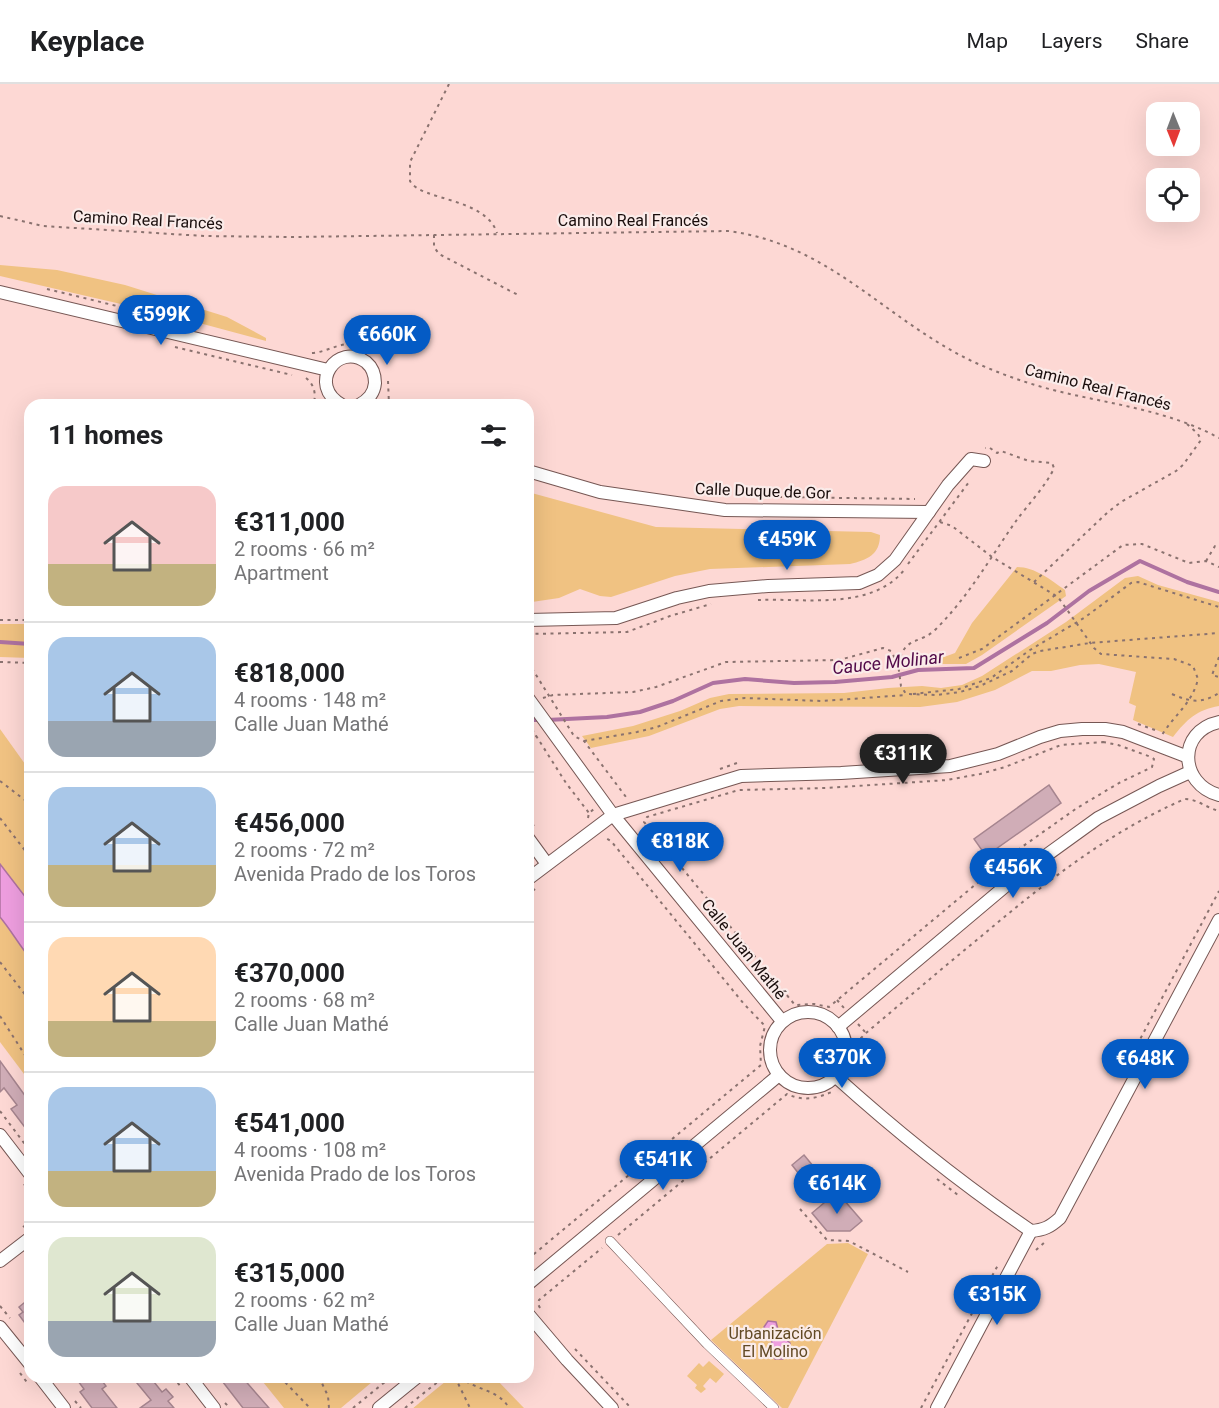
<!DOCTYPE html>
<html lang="en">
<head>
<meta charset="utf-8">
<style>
  body { margin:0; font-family:Roboto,sans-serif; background:#f2f2f2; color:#202124; height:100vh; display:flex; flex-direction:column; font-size:22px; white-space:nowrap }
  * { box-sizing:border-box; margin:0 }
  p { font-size:20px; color:#757577 }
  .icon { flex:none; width:33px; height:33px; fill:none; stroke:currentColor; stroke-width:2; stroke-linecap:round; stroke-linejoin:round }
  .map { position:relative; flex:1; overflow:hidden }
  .drawer { position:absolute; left:24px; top:315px; width:510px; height:984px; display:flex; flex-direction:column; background:#fff; border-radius:18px; box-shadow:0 6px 24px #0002 }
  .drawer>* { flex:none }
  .needle { width:39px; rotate:179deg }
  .tools { position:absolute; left:1146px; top:18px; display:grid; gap:12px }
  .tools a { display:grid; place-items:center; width:54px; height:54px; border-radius:12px; background:#fff; box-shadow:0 6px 24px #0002; font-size:30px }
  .price { position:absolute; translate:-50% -51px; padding:0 14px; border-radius:21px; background:#045bc5; color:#fff; font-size:20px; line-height:39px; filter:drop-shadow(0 2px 3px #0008) }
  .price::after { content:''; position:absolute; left:50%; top:36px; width:18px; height:14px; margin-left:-9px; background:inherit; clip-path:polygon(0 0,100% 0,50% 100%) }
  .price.selected { background:#222; color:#fff }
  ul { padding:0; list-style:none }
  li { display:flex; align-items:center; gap:18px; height:150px; padding:0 24px }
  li+li { border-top:2px solid #e0e0e0 }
  li span { display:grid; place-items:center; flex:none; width:168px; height:120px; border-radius:18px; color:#555 }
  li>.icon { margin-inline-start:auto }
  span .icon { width:72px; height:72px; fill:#fffc; stroke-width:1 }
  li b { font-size:26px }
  h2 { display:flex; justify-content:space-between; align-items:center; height:72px; padding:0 24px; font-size:26px }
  header { display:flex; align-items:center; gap:36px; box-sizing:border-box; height:84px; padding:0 30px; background:#fff; border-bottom:2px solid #e0e0e0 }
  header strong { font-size:28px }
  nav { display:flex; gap:33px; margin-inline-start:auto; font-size:21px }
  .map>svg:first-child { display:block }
  .green { fill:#f0c282 }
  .water { fill:#ee9edf; stroke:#ae72a0; stroke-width:1.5 }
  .pier { fill:#fdd8d4 }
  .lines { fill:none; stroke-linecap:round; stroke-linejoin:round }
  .stream { stroke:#ae72a0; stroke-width:4 }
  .building { fill:#d0adb7; stroke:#a6858f; stroke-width:1.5 }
  .pedestrian-casing { stroke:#765754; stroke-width:10 }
  .minor-casing { stroke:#765754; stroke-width:14 }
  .path { stroke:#8a726f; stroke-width:2; stroke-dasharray:3 4.5; stroke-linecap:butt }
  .pedestrian { stroke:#fff; stroke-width:9 }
  .minor { stroke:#fff; stroke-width:12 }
  .labels { text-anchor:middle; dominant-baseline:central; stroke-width:4.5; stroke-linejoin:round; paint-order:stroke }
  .street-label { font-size:16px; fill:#190d0c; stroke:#faebe9 }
  .park-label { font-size:16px; fill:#624924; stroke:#faebe9 }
  .water-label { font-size:18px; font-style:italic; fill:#510a49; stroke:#faebe9 }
</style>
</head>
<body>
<header>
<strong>Keyplace</strong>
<nav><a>Map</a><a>Layers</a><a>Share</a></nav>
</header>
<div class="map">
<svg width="1219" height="1324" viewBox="0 0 1219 1324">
  <rect width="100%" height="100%" fill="#fdd8d4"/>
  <g class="green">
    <path d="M0,181L57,186L125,201L227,233L266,254V257L177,233L0,192Z"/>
    <path d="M528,408L656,443L871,448L880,451C880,471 867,476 850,480L710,485L675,492L611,513L600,512L580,505L559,514L532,518L528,516Z"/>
    <path d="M1017,483C1035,483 1051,496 1065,506L1066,512L982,571L966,580H925L955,569L972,539Z"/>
    <path d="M1138,492L1158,501L1219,518V622C1197,626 1187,635 1173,653L1133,636L1136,622L1129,619L1136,588L1099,580L1080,581L1051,587H1032L995,606L957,618L920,623L739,622L720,625L649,652L591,664L582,652L633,642L680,627L710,614L729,610L844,609L888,604L922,602L941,604L962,601L982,592L1066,538L1125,494Z"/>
    <path d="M0,540H30V574L0,573Z"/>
    <path d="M0,645L30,687V998L0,958Z"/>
    <path d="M848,1159L868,1170L788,1324H782L711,1256L827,1160Z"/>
    <path d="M709,1277L724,1290L716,1299L710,1294L703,1302L706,1305L701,1309L695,1304L697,1301L687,1292L699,1279L703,1283Z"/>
    <path d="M259,1293H378L341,1324H284Z"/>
    <path d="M451,1293H494L524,1324H413Z"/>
  </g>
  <g class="water">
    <path d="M0,780L30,819V874C19,861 11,846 0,833Z"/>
    <path d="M768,1237L776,1238L779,1249L790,1259L789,1269L783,1275H775L770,1270L772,1256L765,1249L764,1243Z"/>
  </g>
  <path class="pier" d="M382,1293H397L419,1319L413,1324H382L367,1305Z"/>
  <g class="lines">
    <g class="stream">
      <path d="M0,558L30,560"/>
      <path d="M528,636H539"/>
      <path d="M547,636L607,633L640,628L673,617L713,599L745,595L794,599L835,598L892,593L918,586L974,584L1047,539L1089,507L1140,477L1187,498L1219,508"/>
    </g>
  </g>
  <g class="building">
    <path d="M1049,701L1061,719L986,772L974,755Z"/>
    <path d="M0,977L26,1013L30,1011V1050L11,1025L17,1021L4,1004L0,1008Z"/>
    <path d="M804,1071L818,1088L806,1099L792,1081Z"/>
    <path d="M837,1108L862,1137L850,1147H827L812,1129Z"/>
    <path d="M30,1214V1246L19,1231L23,1228L19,1223Z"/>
    <path d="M75,1293H99L106,1302L102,1305L117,1324H92L80,1308L84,1305Z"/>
    <path d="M132,1293H150L162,1308L166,1305L173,1313L168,1317L174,1324H140L151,1316Z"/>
    <path d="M219,1293H242L269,1324H243Z"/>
  </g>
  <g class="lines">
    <defs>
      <path id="pedestrian" d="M610,1157L707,1260L774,1324"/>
      <g id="minor">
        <path d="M0,208L328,286"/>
        <path d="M342,321C306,301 338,257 366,278C372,283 375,291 375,299C374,310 368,316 359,321"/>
        <path d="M528,387L600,408L725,426L929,428"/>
        <path d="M528,536L616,534L677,514L709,507L768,502L859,499L878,491L895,476L948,401L971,375L984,377"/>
        <path d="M528,614L613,731L782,937"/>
        <path d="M1219,638C1177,647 1179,700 1219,711"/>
        <path d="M528,754L547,780"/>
        <path d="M528,795L613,731L741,692L841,689L950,682L998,670L1040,653L1060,647L1082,645H1105L1123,648L1188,673"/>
        <circle cx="808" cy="966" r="38"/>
        <path d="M838,943L1015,794L1098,734L1159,702L1190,688"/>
        <path d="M835,992C897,1048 962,1100 1031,1147C1044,1146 1050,1143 1060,1134L1219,836"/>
        <path d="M0,1051L30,1090"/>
        <path d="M0,1177L30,1154"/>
        <path d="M528,1200L779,991"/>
        <path d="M528,1230L567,1276L612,1324"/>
        <path d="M0,1243L30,1280"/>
        <path d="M40,1293L64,1324"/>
        <path d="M190,1293L214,1324"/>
        <path d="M379,1324L417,1293"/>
        <path d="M937,1324L1031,1147"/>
      </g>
    </defs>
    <use href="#pedestrian" class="pedestrian-casing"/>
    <use href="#minor" class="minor-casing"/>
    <g class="path">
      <path d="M449,0L410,78V97C421,117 485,113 497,149"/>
      <path d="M0,132L43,142L204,152L293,153L728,147C831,160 887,238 976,279C1001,290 1026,299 1053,306C1109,320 1168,326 1219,354"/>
      <path d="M434,151V163L439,170L520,212"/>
      <path d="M47,205L187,239"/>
      <path d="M361,261L372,266"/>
      <path d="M175,263L292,291"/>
      <path d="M312,269C327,268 338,259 353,260"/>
      <path d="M306,294C314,300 317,311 313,321"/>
      <path d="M388,297L389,321"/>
      <path d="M779,413L915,415"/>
      <path d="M940,438L952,442L992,473L1058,513L1094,564L1101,570L1174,575L1193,582L1198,595C1192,620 1174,631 1162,651"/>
      <path d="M1206,477L1215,462H1219"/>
      <path d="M908,480L969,398"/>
      <path d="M1034,498L1108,428L1121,418L1176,387L1183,381L1201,356L1198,350L1187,340"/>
      <path d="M758,516C806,514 872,527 905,485"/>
      <path d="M0,536H30"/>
      <path d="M528,550L627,548L670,532L711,520"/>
      <path d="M1219,573L1212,591L1219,593"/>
      <path d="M959,574L982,565L1123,461L1142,460L1189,479L1206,477L1219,483"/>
      <path d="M0,578L30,579"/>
      <path d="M528,578L574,652L584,657L626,713"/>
      <path d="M898,580C905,551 920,561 936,545C969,512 990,474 1016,437C1027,422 1048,399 1054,384L1052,379L1029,377L1001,367L997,369L990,364H985"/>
      <path d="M913,610L959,605L991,594L1030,566L1084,534L1131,499L1138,498L1219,523"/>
      <path d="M1172,610C1190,618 1202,620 1219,609"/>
      <path d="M543,614L553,611L633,608L656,603L726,578L839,576L883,564L891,567L898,580L901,602L906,610L937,611L960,608L980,602L1012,587L1032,570L1040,567L1090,559L1219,549"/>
      <path d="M528,639L566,699L589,729"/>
      <path d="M1138,640L1158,647"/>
      <path d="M528,654L537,652"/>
      <path d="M584,657L637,648L657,643L721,617L745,614L821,617L907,611"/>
      <path d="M1103,658L1118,661L1151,673L1154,675L1152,683L1119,699L1077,724L1012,770L829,923L814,920L795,921L644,738L647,733L739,706L827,704L947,696L980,690L1005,683L1061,661Z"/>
      <path d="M720,685L737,679"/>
      <path d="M0,697L30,720"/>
      <path d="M0,734L30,773"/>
      <path d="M588,734L589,729L594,725"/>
      <path d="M528,735L534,742"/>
      <path d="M528,811L535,805"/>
      <path d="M0,878L30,917"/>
      <path d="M837,916L844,924"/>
      <path d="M0,932L30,979"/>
      <path d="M858,940L866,949"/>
      <path d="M1137,961L1219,807"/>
      <path d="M853,990L857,974V958L866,949C903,918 940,886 978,855C1042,801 1108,748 1185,715C1197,715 1207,724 1219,727"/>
      <path d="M0,1027L30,1067"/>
      <path d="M937,1095L958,1111"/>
      <path d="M24,1100L30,1109"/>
      <path d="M800,1125L827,1156L849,1157L908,1188"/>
      <path d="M23,1143L30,1138"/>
      <path d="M618,1151L787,1010C804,1018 818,1014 834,1007"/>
      <path d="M1036,1166L1045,1158"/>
      <path d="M528,1175L761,981L760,962L765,942L744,920L611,757L604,753"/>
      <path d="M0,1222L10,1234"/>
      <path d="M540,1224L538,1220L539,1216L602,1164"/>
      <path d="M575,1265L631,1324"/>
      <path d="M20,1289L29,1301"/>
      <path d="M173,1293L181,1303"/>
      <path d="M280,1293L310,1324"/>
      <path d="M319,1293L328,1312L329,1324"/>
      <path d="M455,1293L470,1324"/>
      <path d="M460,1293C477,1307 498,1305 509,1324"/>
      <path d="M75,1317L81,1324"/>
      <path d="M225,1319L230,1324"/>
      <path d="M353,1324L391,1293"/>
      <path d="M405,1324L444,1293"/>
      <path d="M921,1324L998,1181"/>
    </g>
    <use href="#pedestrian" class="pedestrian"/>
    <use href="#minor" class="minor"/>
  </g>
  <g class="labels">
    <g class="street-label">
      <text transform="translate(148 136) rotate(3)">Camino Real Francés</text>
      <text x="633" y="136">Camino Real Francés</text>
      <text transform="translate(1098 303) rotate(14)">Camino Real Francés</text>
      <text transform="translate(763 407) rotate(2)">Calle Duque de Gor</text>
      <text transform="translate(744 865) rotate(51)">Calle Juan Mathé</text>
    </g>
    <g class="park-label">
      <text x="775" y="1249">Urbanización<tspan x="775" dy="18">El Molino</tspan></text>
    </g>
    <g class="water-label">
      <text transform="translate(888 578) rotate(-6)">Cauce Molinar</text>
    </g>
  </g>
</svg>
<div class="tools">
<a><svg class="needle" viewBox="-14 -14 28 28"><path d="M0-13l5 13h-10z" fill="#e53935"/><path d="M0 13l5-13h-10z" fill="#757577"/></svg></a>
<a><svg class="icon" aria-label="locate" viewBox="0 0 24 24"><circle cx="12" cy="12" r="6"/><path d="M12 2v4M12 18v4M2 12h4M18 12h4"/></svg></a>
</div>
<b class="price" style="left:161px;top:262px">€599K</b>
<b class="price" style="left:387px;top:282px">€660K</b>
<b class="price" style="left:787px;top:487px">€459K</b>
<b class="price selected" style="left:903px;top:701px">€311K</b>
<b class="price" style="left:680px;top:789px">€818K</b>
<b class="price" style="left:1013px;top:815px">€456K</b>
<b class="price" style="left:842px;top:1005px">€370K</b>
<b class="price" style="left:1145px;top:1006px">€648K</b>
<b class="price" style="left:663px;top:1107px">€541K</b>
<b class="price" style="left:837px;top:1131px">€614K</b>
<b class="price" style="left:997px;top:1242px">€315K</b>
<section class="drawer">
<h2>11 homes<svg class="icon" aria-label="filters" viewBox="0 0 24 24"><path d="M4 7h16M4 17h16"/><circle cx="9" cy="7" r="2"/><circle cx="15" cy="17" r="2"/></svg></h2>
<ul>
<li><span style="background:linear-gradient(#f6c9c9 65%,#c2b280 0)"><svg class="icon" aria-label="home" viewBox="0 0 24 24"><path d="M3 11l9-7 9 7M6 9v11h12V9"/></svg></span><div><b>€311,000</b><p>2 rooms · 66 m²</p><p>Apartment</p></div></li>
<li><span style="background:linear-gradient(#a9c7e8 70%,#9aa5b1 0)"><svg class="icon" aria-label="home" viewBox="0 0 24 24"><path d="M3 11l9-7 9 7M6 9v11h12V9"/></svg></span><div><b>€818,000</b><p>4 rooms · 148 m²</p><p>Calle Juan Mathé</p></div></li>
<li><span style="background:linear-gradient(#a9c7e8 65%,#c2b280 0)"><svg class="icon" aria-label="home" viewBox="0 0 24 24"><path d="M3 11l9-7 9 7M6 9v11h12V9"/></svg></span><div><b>€456,000</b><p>2 rooms · 72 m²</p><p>Avenida Prado de los Toros</p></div></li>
<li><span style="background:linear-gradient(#ffd9b3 70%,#c2b280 0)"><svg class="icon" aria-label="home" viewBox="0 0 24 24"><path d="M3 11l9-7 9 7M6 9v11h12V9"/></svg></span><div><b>€370,000</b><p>2 rooms · 68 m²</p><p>Calle Juan Mathé</p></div></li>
<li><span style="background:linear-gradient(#a9c7e8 70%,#c2b280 0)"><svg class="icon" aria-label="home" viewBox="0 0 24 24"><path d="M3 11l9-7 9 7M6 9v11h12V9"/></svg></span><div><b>€541,000</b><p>4 rooms · 108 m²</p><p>Avenida Prado de los Toros</p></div></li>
<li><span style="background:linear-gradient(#dfe7d0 70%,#9aa5b1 0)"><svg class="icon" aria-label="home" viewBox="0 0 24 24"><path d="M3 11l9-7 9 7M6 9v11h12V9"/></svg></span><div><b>€315,000</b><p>2 rooms · 62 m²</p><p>Calle Juan Mathé</p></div></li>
</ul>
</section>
</div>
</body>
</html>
